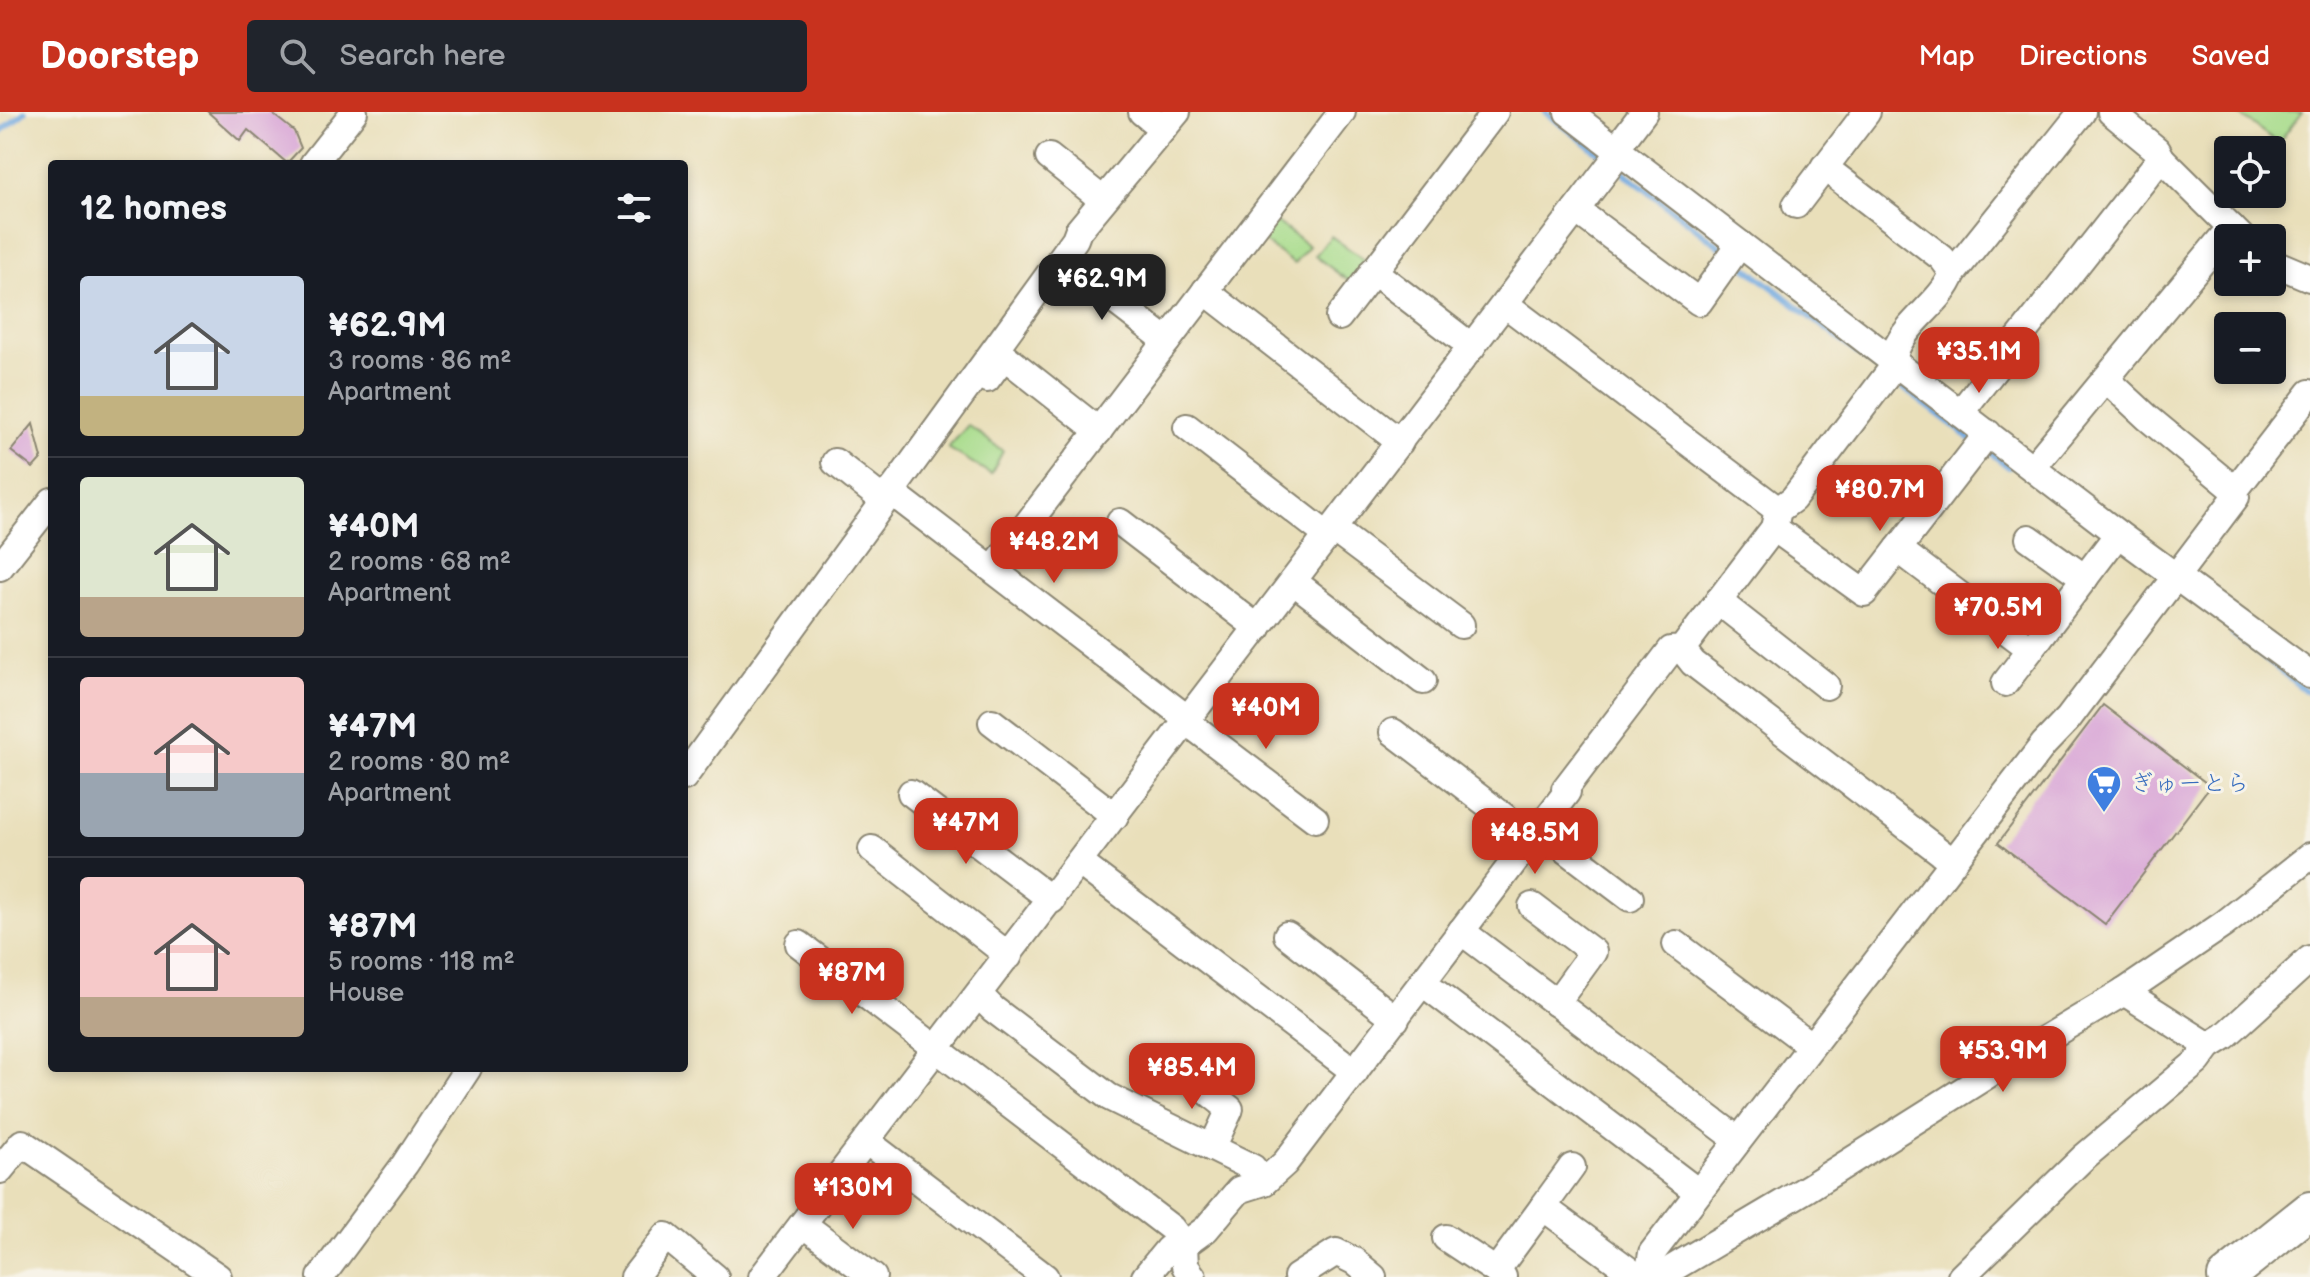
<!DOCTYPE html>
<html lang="en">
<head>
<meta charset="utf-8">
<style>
  body { margin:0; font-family:"Balsamiq Sans","Klee One",sans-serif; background:#20242c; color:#f1f3f6; height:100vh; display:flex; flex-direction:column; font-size:30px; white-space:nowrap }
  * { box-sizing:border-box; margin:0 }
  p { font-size:26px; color:#9ea1a6 }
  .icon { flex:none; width:44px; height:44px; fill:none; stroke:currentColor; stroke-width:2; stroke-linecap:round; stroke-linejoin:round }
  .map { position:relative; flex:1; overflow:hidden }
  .drawer { position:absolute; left:48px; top:48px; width:640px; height:912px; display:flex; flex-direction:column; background:#171b24; border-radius:8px; box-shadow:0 4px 12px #0003 }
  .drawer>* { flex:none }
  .buttons { position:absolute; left:2214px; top:24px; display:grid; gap:16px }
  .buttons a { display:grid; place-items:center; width:72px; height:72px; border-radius:8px; background:#171b24; box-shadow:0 4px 12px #0003; font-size:40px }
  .price { position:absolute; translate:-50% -68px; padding:0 18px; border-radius:16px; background:#c8321e; color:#fff; font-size:26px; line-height:52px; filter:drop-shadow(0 2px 4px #0008) }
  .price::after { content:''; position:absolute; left:50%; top:48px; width:24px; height:18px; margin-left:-12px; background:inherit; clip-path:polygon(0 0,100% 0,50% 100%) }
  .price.selected { background:#222; color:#fff }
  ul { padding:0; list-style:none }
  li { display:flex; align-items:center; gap:24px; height:200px; padding:0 32px }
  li+li { border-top:2px solid #363941 }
  li span { display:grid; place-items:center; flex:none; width:224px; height:160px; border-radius:8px; color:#555 }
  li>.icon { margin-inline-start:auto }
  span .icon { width:96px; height:96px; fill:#fffc; stroke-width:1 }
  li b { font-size:34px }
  h2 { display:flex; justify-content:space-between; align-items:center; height:96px; padding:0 32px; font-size:34px }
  header { display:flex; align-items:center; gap:48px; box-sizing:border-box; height:112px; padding:0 40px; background:#c8321e; color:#fff }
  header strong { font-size:38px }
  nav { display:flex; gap:44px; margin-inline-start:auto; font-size:28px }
  .search { width:560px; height:72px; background:#20242c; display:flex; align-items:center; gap:20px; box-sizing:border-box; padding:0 28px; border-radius:8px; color:#9ea1a6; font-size:30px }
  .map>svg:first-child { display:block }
  .green { fill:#a8dc8c; stroke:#6a845c; stroke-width:2 }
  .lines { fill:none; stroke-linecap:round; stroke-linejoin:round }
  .stream { stroke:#71a9e0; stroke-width:6 }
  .building { fill:#d7a2d6 }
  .minor-casing { stroke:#8a8572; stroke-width:30 }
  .highway-casing { stroke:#8a8572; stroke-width:40 }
  .minor { stroke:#fff; stroke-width:26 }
  .highway { stroke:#fff; stroke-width:36 }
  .labels { text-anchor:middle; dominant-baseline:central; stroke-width:6; stroke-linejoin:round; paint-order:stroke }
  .shop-label { font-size:24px; fill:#366cbe; stroke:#f7f3e8; text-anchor:start }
</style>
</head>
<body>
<header>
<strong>Doorstep</strong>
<div class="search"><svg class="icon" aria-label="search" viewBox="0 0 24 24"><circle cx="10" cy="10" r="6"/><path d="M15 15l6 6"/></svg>Search here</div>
<nav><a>Map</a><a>Directions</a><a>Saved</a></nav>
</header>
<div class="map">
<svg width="2310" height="1165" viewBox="0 0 2310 1165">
  <rect width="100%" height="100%" fill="#f7f3e8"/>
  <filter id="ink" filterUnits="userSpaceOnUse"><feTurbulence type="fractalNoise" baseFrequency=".0125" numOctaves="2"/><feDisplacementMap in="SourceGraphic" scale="16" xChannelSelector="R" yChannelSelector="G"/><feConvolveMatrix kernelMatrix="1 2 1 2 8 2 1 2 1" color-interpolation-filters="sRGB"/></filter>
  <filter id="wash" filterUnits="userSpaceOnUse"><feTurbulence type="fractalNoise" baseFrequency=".006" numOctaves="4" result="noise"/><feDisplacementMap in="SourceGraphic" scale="32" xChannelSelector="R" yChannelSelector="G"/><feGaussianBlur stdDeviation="1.8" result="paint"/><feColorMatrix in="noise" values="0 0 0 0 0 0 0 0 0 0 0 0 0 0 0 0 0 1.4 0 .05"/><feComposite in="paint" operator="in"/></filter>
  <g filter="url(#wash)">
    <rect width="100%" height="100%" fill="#e9dfba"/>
    <g class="green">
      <path d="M2236,0H2302L2278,31Z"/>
      <path d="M1273,108L1309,134L1294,152L1259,126Z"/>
      <path d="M1331,124L1366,149L1350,170L1315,144Z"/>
      <path d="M968,313L1003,339L991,362L948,336Z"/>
    </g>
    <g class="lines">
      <g class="stream">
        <path d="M1545,0L1606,46"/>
        <path d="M0,20L25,0"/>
        <path d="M1618,56L1726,139"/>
        <path d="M1738,149L1881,259"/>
        <path d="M1893,268L1974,329"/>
        <path d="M1983,335L2009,355"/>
        <path d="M2233,522L2310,582"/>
      </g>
    </g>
    <g id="blocks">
      <g class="building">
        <path d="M208,0H270L294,19L301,36L287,51L248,18L240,29Z"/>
        <path d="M33,312L42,346L33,356L11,339Z"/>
        <path d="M2103,593L2210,674L2105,812L1998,731Z"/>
      </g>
    </g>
  </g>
  <g filter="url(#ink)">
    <use href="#blocks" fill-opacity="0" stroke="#8a8572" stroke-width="2"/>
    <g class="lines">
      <defs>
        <g id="minor">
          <path d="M1142,0L1163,17"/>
          <path d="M1568,0L2118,422L2310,563"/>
          <path d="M2111,0L2157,38L2162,47L2242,126"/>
          <path d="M1616,37L1644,0"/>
          <path d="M1049,45L1103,88"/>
          <path d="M313,52L354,0"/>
          <path d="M1824,55L1942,146L1953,161"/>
          <path d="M1796,93L1867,0"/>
          <path d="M1576,98L1699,190L1740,132"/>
          <path d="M2272,150L2310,166"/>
          <path d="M1067,152L1167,229"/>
          <path d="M1373,159L1472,235"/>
          <path d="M1205,179L1400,330"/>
          <path d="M1505,192L1778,398"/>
          <path d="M1339,205L1495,0"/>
          <path d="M987,267L1004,244L1099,319"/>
          <path d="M2106,267L2148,306L2235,378"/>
          <path d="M1960,301L2153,56L2162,47"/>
          <path d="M1187,315L1328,424"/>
          <path d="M835,350L883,388"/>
          <path d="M2033,355L2231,115"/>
          <path d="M890,379L1188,607"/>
          <path d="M1120,410L1258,516"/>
          <path d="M1774,416L1864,481L1988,321"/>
          <path d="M1333,417L1461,513"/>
          <path d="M2029,426L2085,466"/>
          <path d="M1898,437L2031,537L2118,422"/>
          <path d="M0,455L52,389"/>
          <path d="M993,457L1342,0"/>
          <path d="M1293,469L1423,569"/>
          <path d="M1718,489L1826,574"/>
          <path d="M1682,537L1693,551L1952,749"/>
          <path d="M2005,571L2031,537"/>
          <path d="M992,610L1115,704"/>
          <path d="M1187,610L1315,707"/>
          <path d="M1393,620L1532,726"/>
          <path d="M684,665L1075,127L1078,119L1177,0"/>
          <path d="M911,681L1052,788"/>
          <path d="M1540,715L1556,730L1630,786"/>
          <path d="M872,737L1009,844"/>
          <path d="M1080,751L1355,960"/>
          <path d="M1532,794L1593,840L1556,891"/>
          <path d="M1461,819L1737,1027"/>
          <path d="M1287,823L1396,907"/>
          <path d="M799,832L1171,1116L1184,1133L1168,1137L1145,1165"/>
          <path d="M1676,832L1810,933"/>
          <path d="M1423,871L1698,1080"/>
          <path d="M2124,880L2209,934"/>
          <path d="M979,883L993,897L1109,985L1253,1056L1264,1070"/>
          <path d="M1183,960L1230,997L1212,1036"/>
          <path d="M866,1029L1045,1165"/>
          <path d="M0,1058L22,1031L218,1165"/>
          <path d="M1543,1095L1572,1055"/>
          <path d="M804,1113L873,1165"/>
          <path d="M1446,1126L1496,1159"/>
          <path d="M321,1165L405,1052L468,956"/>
          <path d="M634,1165L666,1124L715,1165"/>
          <path d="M762,1165L1620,40"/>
          <path d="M1193,1165L1185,1154L1184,1133L1206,1117L1239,1078L1264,1070L1285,1051L1567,680L1565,677L1671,538L1682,537L1774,416L1778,398L1793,387L1891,258C1894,250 1894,240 1898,233C1912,205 1942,190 1953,161L2082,0"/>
          <path d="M1297,1165L1336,1140L1354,1149L1373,1165"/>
          <path d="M1503,1165L1496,1159L1543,1095L1638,1165"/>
          <path d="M1648,1165L1652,1141L2044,632L2068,607L2236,385L2235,378L2310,281"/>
          <path d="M1658,1165L1808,1076L2027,938L2124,880L2224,812L2310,744"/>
          <path d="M1961,1165L2083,1046L2198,949L2209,934L2225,924L2310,847"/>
        </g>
        <path id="highway" d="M2226,1165L2310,1098"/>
      </defs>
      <use href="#minor" class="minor-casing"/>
      <use href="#highway" class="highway-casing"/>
      <use href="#minor" class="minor"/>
      <use href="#highway" class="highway"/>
    </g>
  </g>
  <defs>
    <symbol id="supermarket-pin" viewBox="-11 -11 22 30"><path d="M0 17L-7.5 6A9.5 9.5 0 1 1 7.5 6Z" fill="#3f7fe0" stroke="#f7f3e8"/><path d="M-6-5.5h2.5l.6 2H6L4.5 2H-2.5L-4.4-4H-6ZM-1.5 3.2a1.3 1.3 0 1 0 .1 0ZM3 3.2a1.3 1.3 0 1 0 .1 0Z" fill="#fff"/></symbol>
  </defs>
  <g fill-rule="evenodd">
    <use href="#supermarket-pin" x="2084" y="651" width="40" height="54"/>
  </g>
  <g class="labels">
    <g class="shop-label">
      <text x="2130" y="671">ぎゅーとら</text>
    </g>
  </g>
</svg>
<div class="buttons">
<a><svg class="icon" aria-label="locate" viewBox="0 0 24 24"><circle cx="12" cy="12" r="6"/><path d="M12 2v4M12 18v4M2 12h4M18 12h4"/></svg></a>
<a>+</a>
<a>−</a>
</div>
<b class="price selected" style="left:1102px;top:210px">¥62.9M</b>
<b class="price" style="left:1979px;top:283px">¥35.1M</b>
<b class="price" style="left:1880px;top:421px">¥80.7M</b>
<b class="price" style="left:1054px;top:473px">¥48.2M</b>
<b class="price" style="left:1998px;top:539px">¥70.5M</b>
<b class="price" style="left:1266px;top:639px">¥40M</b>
<b class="price" style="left:966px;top:754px">¥47M</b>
<b class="price" style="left:1535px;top:764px">¥48.5M</b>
<b class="price" style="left:852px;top:904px">¥87M</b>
<b class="price" style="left:2003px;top:982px">¥53.9M</b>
<b class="price" style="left:1192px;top:999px">¥85.4M</b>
<b class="price" style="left:853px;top:1119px">¥130M</b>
<section class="drawer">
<h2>12 homes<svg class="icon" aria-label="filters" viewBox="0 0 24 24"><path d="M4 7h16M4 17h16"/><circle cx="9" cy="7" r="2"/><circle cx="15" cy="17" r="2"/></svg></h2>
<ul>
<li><span style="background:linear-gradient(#c9d6e8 75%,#c2b280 0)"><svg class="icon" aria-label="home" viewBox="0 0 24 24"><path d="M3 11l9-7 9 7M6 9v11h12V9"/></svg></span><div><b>¥62.9M</b><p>3 rooms · 86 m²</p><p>Apartment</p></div></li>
<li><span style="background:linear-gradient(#dfe7d0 75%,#b9a48a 0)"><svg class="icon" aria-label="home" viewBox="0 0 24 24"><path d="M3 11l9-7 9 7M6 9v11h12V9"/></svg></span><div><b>¥40M</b><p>2 rooms · 68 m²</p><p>Apartment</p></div></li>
<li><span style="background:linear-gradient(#f6c9c9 60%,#9aa5b1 0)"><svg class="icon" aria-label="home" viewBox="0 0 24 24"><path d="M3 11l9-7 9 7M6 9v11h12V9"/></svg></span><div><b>¥47M</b><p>2 rooms · 80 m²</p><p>Apartment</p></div></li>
<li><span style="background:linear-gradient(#f6c9c9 75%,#b9a48a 0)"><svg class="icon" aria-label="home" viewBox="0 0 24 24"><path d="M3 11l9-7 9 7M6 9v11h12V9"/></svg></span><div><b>¥87M</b><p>5 rooms · 118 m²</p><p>House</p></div></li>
</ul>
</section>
</div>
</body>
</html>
